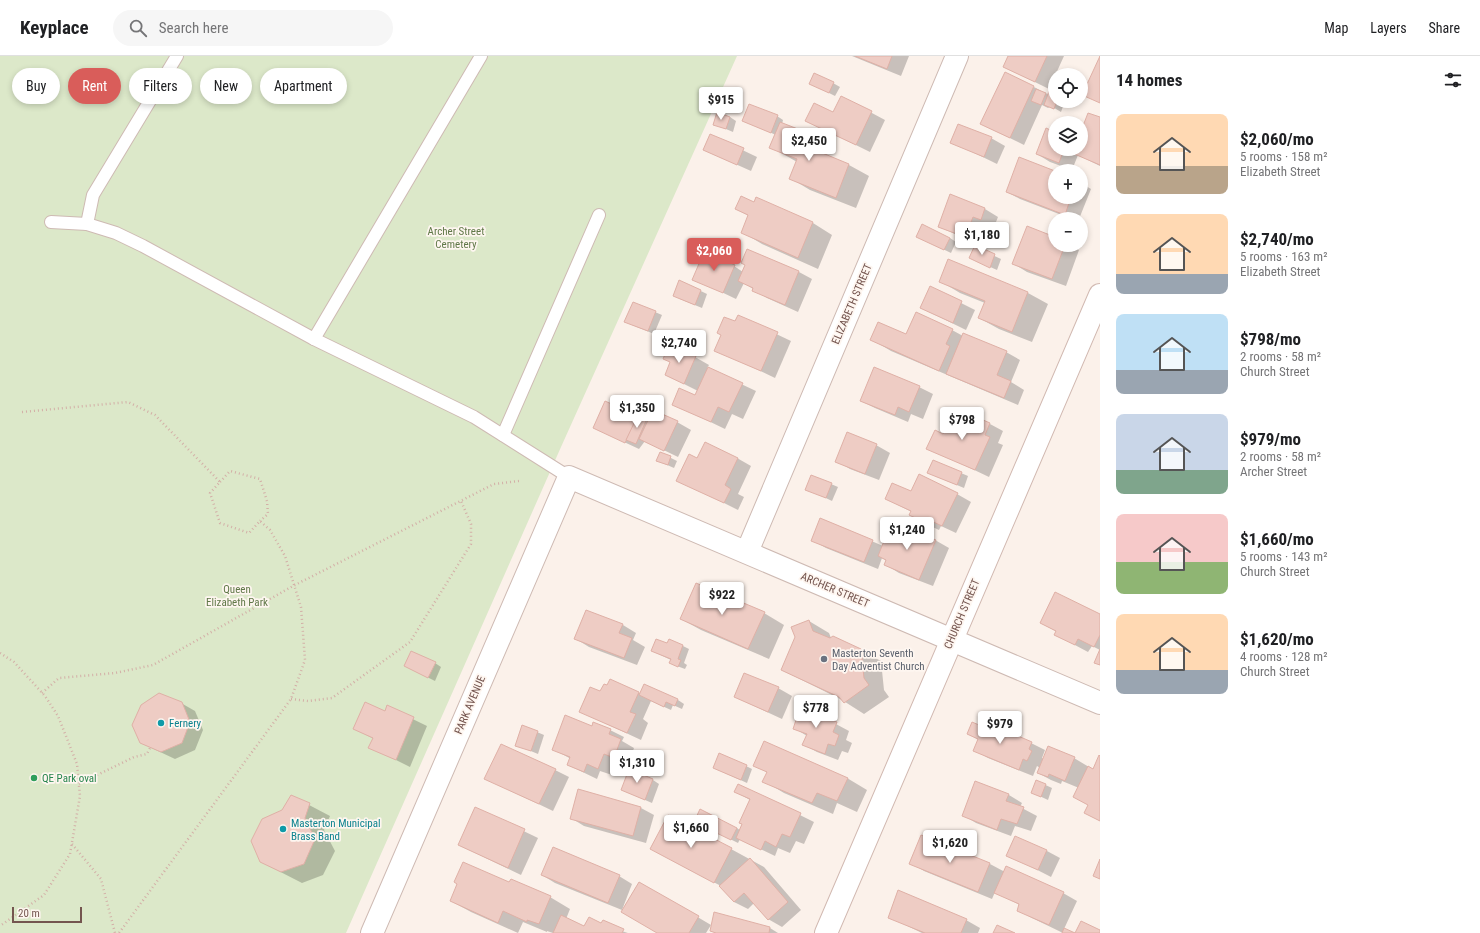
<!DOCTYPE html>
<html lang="en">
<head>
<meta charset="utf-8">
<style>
  body { margin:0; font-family:"Roboto Condensed",sans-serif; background:#f6f6f6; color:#202124; height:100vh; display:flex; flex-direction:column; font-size:15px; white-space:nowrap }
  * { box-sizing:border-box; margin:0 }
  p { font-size:13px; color:#757577 }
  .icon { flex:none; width:22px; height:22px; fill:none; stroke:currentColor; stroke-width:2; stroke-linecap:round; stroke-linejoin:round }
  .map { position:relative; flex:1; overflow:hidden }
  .details { display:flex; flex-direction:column; background:#fff; width:380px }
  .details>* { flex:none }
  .top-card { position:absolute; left:12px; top:12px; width:380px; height:36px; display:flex; gap:8px }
  .tools { position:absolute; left:1048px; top:12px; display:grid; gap:8px }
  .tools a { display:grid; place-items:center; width:40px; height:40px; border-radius:50%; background:#fff; box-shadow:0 2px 6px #0003; font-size:20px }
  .scale { position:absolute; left:12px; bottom:10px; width:70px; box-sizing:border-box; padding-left:4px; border:2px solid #74554f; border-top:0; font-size:11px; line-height:14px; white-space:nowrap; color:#74554f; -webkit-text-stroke:3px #fef6f0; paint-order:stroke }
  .price { position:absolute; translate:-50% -34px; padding:0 9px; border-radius:4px; background:#fff; color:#222; font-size:13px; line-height:26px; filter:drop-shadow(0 1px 2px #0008) }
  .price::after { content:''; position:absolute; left:50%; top:24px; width:12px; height:9px; margin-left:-6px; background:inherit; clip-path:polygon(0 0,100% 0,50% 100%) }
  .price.selected { background:#d95d5a; color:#fff }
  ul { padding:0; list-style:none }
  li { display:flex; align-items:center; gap:12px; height:100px; padding:0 16px }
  li span { display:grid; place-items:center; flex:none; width:112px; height:80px; border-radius:8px; color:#555 }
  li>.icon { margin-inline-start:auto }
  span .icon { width:48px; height:48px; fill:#fffc; stroke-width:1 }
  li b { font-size:17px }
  h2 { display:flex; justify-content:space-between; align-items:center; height:48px; padding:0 16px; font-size:17px }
  .tag { padding:0 14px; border-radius:18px; background:#fff; box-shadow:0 2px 6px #0003; font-size:14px; line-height:36px }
  .tag.selected { background:#d95d5a; color:#fff }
  header { display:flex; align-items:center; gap:24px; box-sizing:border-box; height:56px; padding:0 20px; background:#fff; border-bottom:1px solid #e0e0e0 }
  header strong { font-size:19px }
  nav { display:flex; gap:22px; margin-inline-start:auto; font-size:14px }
  .search { width:280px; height:36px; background:#f6f6f6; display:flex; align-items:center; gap:10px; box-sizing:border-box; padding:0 14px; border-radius:22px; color:#757577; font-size:15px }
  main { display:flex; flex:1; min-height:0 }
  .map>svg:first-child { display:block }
  .green { fill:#dce8c9 }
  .shadow { fill:#0003 }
  .building { fill:#eeccc4; stroke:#dfb0a6 }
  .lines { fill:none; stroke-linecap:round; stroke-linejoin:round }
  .lane-casing { stroke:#cebab3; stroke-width:14 }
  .street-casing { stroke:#cebab3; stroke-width:24 }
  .secondary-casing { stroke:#d1b9b1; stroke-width:24 }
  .path { stroke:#d3afa7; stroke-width:2.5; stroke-dasharray:1 3; stroke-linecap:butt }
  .lane { stroke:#fff; stroke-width:12 }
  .street { stroke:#fff; stroke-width:22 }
  .secondary { stroke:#fff; stroke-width:22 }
  .worship-dot { fill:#6b7280; stroke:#fef6f0; stroke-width:1.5 }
  .culture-dot { fill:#0f9aa8; stroke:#fef6f0; stroke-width:1.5 }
  .leisure-dot { fill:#2e9e5b; stroke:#fef6f0; stroke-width:1.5 }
  .labels { text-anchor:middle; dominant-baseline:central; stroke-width:3.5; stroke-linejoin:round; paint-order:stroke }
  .park-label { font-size:11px; fill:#607848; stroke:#fef6f0 }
  .street-label { font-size:11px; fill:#74554f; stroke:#fef6f0 }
  .worship-label { font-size:11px; fill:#5b616d; stroke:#fef6f0; text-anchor:start }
  .culture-label { font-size:11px; fill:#0d838f; stroke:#fef6f0; text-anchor:start }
  .leisure-label { font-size:11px; fill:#27864d; stroke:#fef6f0; text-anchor:start }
</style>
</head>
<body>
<header>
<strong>Keyplace</strong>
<div class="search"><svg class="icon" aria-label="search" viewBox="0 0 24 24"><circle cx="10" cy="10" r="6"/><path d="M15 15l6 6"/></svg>Search here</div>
<nav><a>Map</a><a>Layers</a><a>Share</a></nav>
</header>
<main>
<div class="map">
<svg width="1100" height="877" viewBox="0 0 1100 877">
  <rect width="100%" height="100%" fill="#fbf1ea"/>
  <path class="green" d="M0,0H737L561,391L346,877H0Z"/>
  <g class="shadow">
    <path d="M852,0H909L901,20Z"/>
    <path d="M1009,0H1064L1049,33L1004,11Z"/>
    <path d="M833,27L840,31L835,40L817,31Z"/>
    <path d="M1034,31L1049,39H1055V45H1065L1061,56L1051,50L1048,52L1042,49L1024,89L981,68Z"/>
    <path d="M842,41L885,64L870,96L807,65L834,58Z"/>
    <path d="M777,60L783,64L782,68L807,78L827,89L823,98L849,109L869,120L856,152L810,134L790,122L797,106L771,91L776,79L743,65Z"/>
    <path d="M730,61L736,65L733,76L714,68Z"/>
    <path d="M1100,63V110L1078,99L1072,114L1050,106L1037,98L1055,77V93H1081V77Z"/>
    <path d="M711,79L757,101L751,115L704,94Z"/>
    <path d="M991,82L1005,90L997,108L952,86Z"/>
    <path d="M1055,116V141H1081V127L1091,133L1079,163H1072L1020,143L1007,136Z"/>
    <path d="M951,140L985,153L998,161L994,171L987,168L981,184L972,181L971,185L939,171Z"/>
    <path d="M757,143L813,167L832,179L818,213L762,188L742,176L749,160L736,153L754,148Z"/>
    <path d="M950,182L956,186L951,197L924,184Z"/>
    <path d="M1055,182V189H1071L1079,194L1066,230L1027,216L1014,208Z"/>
    <path d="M975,191L1001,203L997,214L977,205Z"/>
    <path d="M748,194L799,216L812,223L798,256L767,242L744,227L736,243L694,223L734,210L743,216L746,209Z"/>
    <path d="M949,204L1028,237L1048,248L1032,286L999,273L979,262L985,247L960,237L940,225Z"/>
    <path d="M680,225L707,238L702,252L680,243Z"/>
    <path d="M931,232L975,254L966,274L921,252Z"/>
    <path d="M655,256L662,259L654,278L632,269Z"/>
    <path d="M738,260L791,285L775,322L716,294Z"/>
    <path d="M952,274L963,280L1006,296L1020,304L1011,326L1024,334L1018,349L891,295L871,283Z"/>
    <path d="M695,301L709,309L707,312L756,335L743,363L732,358L725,373L673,348L695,341L698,335L666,319L671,307Z"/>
    <path d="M919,331L933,338L923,363L911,358L908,366L875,352L861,345Z"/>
    <path d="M642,358L650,362L677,366L691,374L678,401L645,385L639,393L594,372L637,361L640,362Z"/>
    <path d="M990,368L1003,375L998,387L1003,389L989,421L928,392L944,379L963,369Z"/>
    <path d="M876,389L890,397L879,424L850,413L837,405Z"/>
    <path d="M661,397L677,405L674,412L658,405Z"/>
    <path d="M737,402L751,410L738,438L744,441L738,454L678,424L698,403Z"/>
    <path d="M933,405L968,420L964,432L935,420Z"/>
    <path d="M831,428L838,431L832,445L807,433Z"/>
    <path d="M911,437L957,438L971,446L956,477L941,470L939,474L924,467L911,459L912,456L886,443Z"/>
    <path d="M821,463L883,490L935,484L949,492L933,530L899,517L886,509L887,505L882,502L878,513L826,492L812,484Z"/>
    <path d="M764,557L784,569L769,603L701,574L681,563Z"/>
    <path d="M1100,559V594L1092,590L1088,596L1056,579L1057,576L1041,567Z"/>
    <path d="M809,565L829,577L831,582L860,594L881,605L884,634L889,641L864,658L842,644L782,614Z"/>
    <path d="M623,569L636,577L633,584L645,591L637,609L589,591L576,583Z"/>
    <path d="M668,588L683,590L689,593L684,607L687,609L685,613L677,610L671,604L652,595Z"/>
    <path d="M435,607L441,611L435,625L405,610Z"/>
    <path d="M778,632L792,640L782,663L735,641Z"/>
    <path d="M638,637L678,644L684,648L682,653L673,649L671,654L651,645L643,663L648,667L641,684L581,656Z"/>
    <path d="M181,647L195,655L203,674L195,694L175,703L141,687Z"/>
    <path d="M388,651L427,670L410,711L370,691L374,683L355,673L385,656Z"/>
    <path d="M824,653L837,661L834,667L849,675L846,684L852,687L848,697L842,695L838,704L817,696L804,689L807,680L794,672Z"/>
    <path d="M593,671L610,674L624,681L622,685L634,692L628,709L617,705L612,719L600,715L597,723L568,709L571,703L553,693Z"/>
    <path d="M986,673L1031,687L1045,694L1042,702L1044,703L1074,702L1094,714L1100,701V765L1085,757L1089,749L1079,732L1062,725L1061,728L1051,724L1038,717L1040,712L1037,710L1033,720L988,702L974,694L979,684L968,678Z"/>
    <path d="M537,676L544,679L538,698L516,689Z"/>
    <path d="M754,709L847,722L867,734L857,756L837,747L833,758L784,737L764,725L768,717Z"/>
    <path d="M746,710L752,713L747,727L714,712Z"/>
    <path d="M555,714L569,721L553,755L486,723Z"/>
    <path d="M653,724L659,728L652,747L622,734Z"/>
    <path d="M1037,725L1052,732L1048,744L1033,737Z"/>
    <path d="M976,726L1009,739L1022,747L1020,751L1037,760L1031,775L1015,770L1011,780L976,767L963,759Z"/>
    <path d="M739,729L814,766L804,788L796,785L790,797L778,792L775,800L740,783L738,787L702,769L737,772L741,775L750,744L736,736Z"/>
    <path d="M292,740L330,760L324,774L335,795L323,819L302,827L261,806L283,755Z"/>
    <path d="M476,752L538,782L521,819L459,789Z"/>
    <path d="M641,752L654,759L646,787L584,770L571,762Z"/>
    <path d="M921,780L990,808L1005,816L1063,837L1077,845L1064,873L1072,877H1063L1032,862L1018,854L1020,849L995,836L992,843L924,815L911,807Z"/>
    <path d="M731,793L764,811L801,854L782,871L768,863L754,847L748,853L734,846L721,830L671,804Z"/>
    <path d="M1047,795L1060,802L1051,821L1008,799Z"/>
    <path d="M542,819L619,820L632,828L622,854L555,827Z"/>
    <path d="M640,827L711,869L706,877H659Z"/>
    <path d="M510,828L550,841L570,853L566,863L585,872L602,869L628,877H553L547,875V876L523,866L518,877L471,856L451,845Z"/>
    <path d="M715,858L770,872L778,877H715L711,875Z"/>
    <path d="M889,861L966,864L980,872L978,877H922Z"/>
  </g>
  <g class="building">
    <path d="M855,0H892L887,13Z"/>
    <path d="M1008,0H1047L1035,26L1003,11Z"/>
    <path d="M1100,0V47L1082,39Z"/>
    <path d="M1005,16L1034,30L1010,82L980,68Z"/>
    <path d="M814,17L834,26L829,37L809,28Z"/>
    <path d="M1036,33L1046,37L1041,49L1031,45Z"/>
    <path d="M1049,35L1055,38V45H1057L1054,53L1044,49Z"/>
    <path d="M841,40L872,55L856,89L805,65L814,47L833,56Z"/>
    <path d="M749,48L778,59L771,77L742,65Z"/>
    <path d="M717,56L730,61L726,73L713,69Z"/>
    <path d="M1088,57L1100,61V109L1072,97L1073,93H1081V75Z"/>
    <path d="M780,66L808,77L803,89L849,108L836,142L789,123L797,103L769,92Z"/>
    <path d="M958,68L992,81L984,101L950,87Z"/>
    <path d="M1046,72L1055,76V93H1064L1059,107L1036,98Z"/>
    <path d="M710,78L744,92L737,109L703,94Z"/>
    <path d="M1019,101L1055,115V141H1071L1065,159L1006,136Z"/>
    <path d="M950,138L985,152L981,164L973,161L967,177L959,174L957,178L938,171Z"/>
    <path d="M741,140L754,146L756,141L813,166L798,202L741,177L748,159L735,153Z"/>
    <path d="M922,168L950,182L944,194L916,181Z"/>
    <path d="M1027,170L1055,181V189H1065L1052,223L1012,208Z"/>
    <path d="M975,189L995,198L990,212L969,202Z"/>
    <path d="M747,193L799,215L785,249L752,235L753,232L738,225L745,209L741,207Z"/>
    <path d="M704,196L735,209L723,237L692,224Z"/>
    <path d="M948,203L1028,236L1012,276L978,262L985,245L939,226Z"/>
    <path d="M679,224L701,234L695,249L673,240Z"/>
    <path d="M930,230L962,245L953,267L920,252Z"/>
    <path d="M633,246L656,255L648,275L624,266Z"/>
    <path d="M916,256L953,273L946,288L950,290L939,315L870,284L878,266L906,278Z"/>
    <path d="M738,259L778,276L761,315L714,295L721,279L717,277L724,261L735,265Z"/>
    <path d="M963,277L1007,295L997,319L1011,325L1004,342L946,318Z"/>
    <path d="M669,289L696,300L684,328L665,319L670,306L663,303Z"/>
    <path d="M708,311L743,327L729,356L718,351L711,366L672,349L679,332L695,339Z"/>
    <path d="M874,311L920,330L909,356L898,351L895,359L860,345Z"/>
    <path d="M605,345L638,360L625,387L593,372Z"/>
    <path d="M653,354L678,365L664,395L639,383Z"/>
    <path d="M641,357L648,360L636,388L626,384L636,363L638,364Z"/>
    <path d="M967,357L990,367L985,379L990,381L975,414L926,393L935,374L943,378L950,362L962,367Z"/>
    <path d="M847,376L877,388L865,418L835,406Z"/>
    <path d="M705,386L738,402L725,429L731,433L724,447L676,425L689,398L697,402Z"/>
    <path d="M660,396L671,400L668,409L656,405Z"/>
    <path d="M933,404L962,416L957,429L927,417Z"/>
    <path d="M919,418L958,437L942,470L927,463L926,467L909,459L911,455L885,443L892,427L911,435Z"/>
    <path d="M811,419L832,427L826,442L805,434Z"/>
    <path d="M820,462L873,484L864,506L811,485Z"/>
    <path d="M890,470L900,474L902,470L936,484L919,524L884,509L886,504L878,500Z"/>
    <path d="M696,527L765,556L748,593L680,563Z"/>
    <path d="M1055,536L1100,558V579L1094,591L1078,583L1075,589L1054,579L1056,575L1040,567Z"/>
    <path d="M586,554L623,568L619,577L632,582L624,602L574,583Z"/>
    <path d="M809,564L813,575L830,582L833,580L861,593L864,622L869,629L844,647L839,641L781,614L795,581L791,571Z"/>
    <path d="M656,583L667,587L669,583L683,589L678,603L681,604L678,611L669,607L671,603L651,595Z"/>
    <path d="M1100,593V609L1094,607Z"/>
    <path d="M411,595L436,606L428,622L404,610Z"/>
    <path d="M744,617L779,631L768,656L734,641Z"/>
    <path d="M610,623L639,636L630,656L636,658L627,677L579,656L590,631L600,635L604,628L607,629Z"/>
    <path d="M644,628L678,643L675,650L666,646L664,651L639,639Z"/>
    <path d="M159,637L182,646L190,666L182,687L161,696L140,687L132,669L141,649Z"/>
    <path d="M365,646L385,655L387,649L414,661L396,704L368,692L373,682L353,673Z"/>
    <path d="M813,647L824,652L821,660L837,666L833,676L839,679L835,690L828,688L825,698L802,689L807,678L793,673L800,652L810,655Z"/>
    <path d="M565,659L592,670L593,666L611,673L609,678L621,683L614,702L604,698L598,713L587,708L584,716L567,709L570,701L552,694Z"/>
    <path d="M972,666L986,672L988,667L1032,686L1029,693L1032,695L1027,705L1023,703L1019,714L973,695L978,683L967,678Z"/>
    <path d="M522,669L538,675L531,695L515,690Z"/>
    <path d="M764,685L848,722L837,745L817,737L812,747L762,726L767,716L753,710Z"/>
    <path d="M501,688L556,713L539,748L484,723Z"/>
    <path d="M1048,690L1075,701L1065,725L1049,718L1048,721L1037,717Z"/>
    <path d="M719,697L747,709L741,724L713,712Z"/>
    <path d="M1099,699L1100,700V765L1084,757L1088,749L1073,741L1088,710L1093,713Z"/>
    <path d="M629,713L653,723L645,744L621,734Z"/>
    <path d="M1036,724L1046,728L1041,741L1031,737Z"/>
    <path d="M975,725L1009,738L1006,745L1024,751L1017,768L1001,763L997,774L962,760Z"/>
    <path d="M738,728L801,757L790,781L782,778L776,791L765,785L761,794L736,782L742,768L739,767L750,743L734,736Z"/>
    <path d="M578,733L641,751L633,780L570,763Z"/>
    <path d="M291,739L310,747L305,762L315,783L304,808L281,816L260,806L251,785L262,763L282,754Z"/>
    <path d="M475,751L525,773L508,812L458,789Z"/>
    <path d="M700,753L737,772L731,784L694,766Z"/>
    <path d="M668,759L732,792L714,827L650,793Z"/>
    <path d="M921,779L990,807L978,836L909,808Z"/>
    <path d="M1015,780L1047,794L1038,814L1006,800Z"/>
    <path d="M553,791L620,819L608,847L541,819Z"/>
    <path d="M750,802L788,846L768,864L744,837L734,846L719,830Z"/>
    <path d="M1100,803V823L1093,820Z"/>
    <path d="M463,806L509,826L511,823L551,840L539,868L527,864V866L503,855L498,867L450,845L457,828L454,826Z"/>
    <path d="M1006,810L1064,836L1049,869L1017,855L1019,848L994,837Z"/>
    <path d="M639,826L699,860L689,877H657L621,856Z"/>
    <path d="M898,834L967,863L961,877H925L888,862Z"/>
    <path d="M714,856L770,871L769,877H716L710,875Z"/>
    <path d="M561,859L584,870L589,861L601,867L603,864L624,873L622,877H553Z"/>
    <path d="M1081,865L1100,874V877H1075Z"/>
    <path d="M997,869L1015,877H993Z"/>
    <path d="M1064,872L1075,877H1062Z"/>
  </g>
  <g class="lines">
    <defs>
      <g id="lane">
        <path d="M51,166L87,168L116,177L143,190L314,283L474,361L569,421"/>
        <path d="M87,168L93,139L177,0"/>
        <path d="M314,283L481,0"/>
        <path d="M503,379L599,159"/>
      </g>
      <g id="street">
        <path d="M747,496L957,0"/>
        <path d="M372,877L569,421L1100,647"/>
      </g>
      <path id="secondary" d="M826,877L1100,239"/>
    </defs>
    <use href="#lane" class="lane-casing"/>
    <use href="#street" class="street-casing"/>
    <use href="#secondary" class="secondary-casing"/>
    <g class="path">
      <path d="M22,356L128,346L155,359L220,426L210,437L220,467L249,477L260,465L270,474L285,500L301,551L305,604L291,643L119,877"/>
      <path d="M220,426L230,415L260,423L267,445L268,458L260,465"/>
      <path d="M0,597L14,606L45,640L58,660L77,708L80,740L70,798L44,839L0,870"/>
      <path d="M42,637L59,622L115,617L153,609L293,530L494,428L519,425"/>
      <path d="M291,643L308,645L332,642L410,586L471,488V468L461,445"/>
      <path d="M79,728L134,701L147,698L150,692"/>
      <path d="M72,788L101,823L115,877"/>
    </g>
    <use href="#lane" class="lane"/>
    <use href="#street" class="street"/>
    <use href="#secondary" class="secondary"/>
  </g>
  <circle class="worship-dot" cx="824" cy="603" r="4"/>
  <g class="culture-dot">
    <circle cx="161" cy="667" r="4"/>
    <circle cx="283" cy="773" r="4"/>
  </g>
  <circle class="leisure-dot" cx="34" cy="722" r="4"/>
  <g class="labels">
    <g class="park-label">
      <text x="456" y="175">Archer Street<tspan x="456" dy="13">Cemetery</tspan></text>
      <text x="237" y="533">Queen<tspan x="237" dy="13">Elizabeth Park</tspan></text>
    </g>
    <g class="street-label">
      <text transform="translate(852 248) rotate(-67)">ELIZABETH STREET</text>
      <text transform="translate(835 534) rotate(23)">ARCHER STREET</text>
      <text transform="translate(962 558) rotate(-67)">CHURCH STREET</text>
      <text transform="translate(470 649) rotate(-67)">PARK AVENUE</text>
    </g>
    <g class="worship-label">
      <text x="832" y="597">Masterton Seventh<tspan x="832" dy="13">Day Adventist Church</tspan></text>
    </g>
    <g class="culture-label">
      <text x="169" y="667">Fernery</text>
      <text x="291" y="767">Masterton Municipal<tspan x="291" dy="13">Brass Band</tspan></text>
    </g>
    <g class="leisure-label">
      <text x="42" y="722">QE Park oval</text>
    </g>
  </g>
</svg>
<div class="tools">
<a><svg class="icon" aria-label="locate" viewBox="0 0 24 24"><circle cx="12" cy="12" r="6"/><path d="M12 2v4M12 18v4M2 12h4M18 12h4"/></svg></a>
<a><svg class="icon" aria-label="layers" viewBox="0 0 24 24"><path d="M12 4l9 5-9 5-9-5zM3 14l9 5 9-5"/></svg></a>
<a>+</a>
<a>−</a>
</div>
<div class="scale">20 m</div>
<b class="price" style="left:721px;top:65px">$915</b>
<b class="price" style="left:809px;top:106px">$2,450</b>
<b class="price" style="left:982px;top:200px">$1,180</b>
<b class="price selected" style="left:714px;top:216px">$2,060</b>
<b class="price" style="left:679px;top:308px">$2,740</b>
<b class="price" style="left:637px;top:373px">$1,350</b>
<b class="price" style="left:962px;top:385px">$798</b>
<b class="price" style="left:907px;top:495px">$1,240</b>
<b class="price" style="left:722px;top:560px">$922</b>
<b class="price" style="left:816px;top:673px">$778</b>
<b class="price" style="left:1000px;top:689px">$979</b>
<b class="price" style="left:637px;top:728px">$1,310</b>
<b class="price" style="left:691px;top:793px">$1,660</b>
<b class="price" style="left:950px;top:808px">$1,620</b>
<div class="top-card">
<a class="tag">Buy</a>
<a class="tag selected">Rent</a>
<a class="tag">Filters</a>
<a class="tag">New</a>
<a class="tag">Apartment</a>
</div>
</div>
<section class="details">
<h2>14 homes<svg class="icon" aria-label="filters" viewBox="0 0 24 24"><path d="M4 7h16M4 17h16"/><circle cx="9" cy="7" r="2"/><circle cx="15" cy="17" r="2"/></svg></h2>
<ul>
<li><span style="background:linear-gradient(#ffd9b3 65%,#b9a48a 0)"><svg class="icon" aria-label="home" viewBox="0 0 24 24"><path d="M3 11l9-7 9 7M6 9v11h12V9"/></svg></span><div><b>$2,060/mo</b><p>5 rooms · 158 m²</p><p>Elizabeth Street</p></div></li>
<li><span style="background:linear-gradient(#ffd9b3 75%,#9aa5b1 0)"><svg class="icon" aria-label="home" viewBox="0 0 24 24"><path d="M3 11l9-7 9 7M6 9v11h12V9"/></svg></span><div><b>$2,740/mo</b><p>5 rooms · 163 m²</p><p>Elizabeth Street</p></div></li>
<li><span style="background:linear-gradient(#bfe0f5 70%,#9aa5b1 0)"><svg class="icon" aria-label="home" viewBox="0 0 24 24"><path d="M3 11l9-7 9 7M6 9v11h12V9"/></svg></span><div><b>$798/mo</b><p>2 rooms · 58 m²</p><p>Church Street</p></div></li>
<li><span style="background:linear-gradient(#c9d6e8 70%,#7fa58c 0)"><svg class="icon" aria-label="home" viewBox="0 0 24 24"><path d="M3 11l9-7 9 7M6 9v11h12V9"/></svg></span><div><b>$979/mo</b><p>2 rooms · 58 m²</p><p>Archer Street</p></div></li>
<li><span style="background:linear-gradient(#f6c9c9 60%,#8fb573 0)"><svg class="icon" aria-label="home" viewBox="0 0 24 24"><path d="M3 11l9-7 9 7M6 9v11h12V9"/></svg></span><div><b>$1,660/mo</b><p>5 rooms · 143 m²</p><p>Church Street</p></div></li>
<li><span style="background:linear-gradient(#ffd9b3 70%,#9aa5b1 0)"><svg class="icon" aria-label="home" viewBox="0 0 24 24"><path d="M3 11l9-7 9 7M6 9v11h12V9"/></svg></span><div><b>$1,620/mo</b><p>4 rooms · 128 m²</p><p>Church Street</p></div></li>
</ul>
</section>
</main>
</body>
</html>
